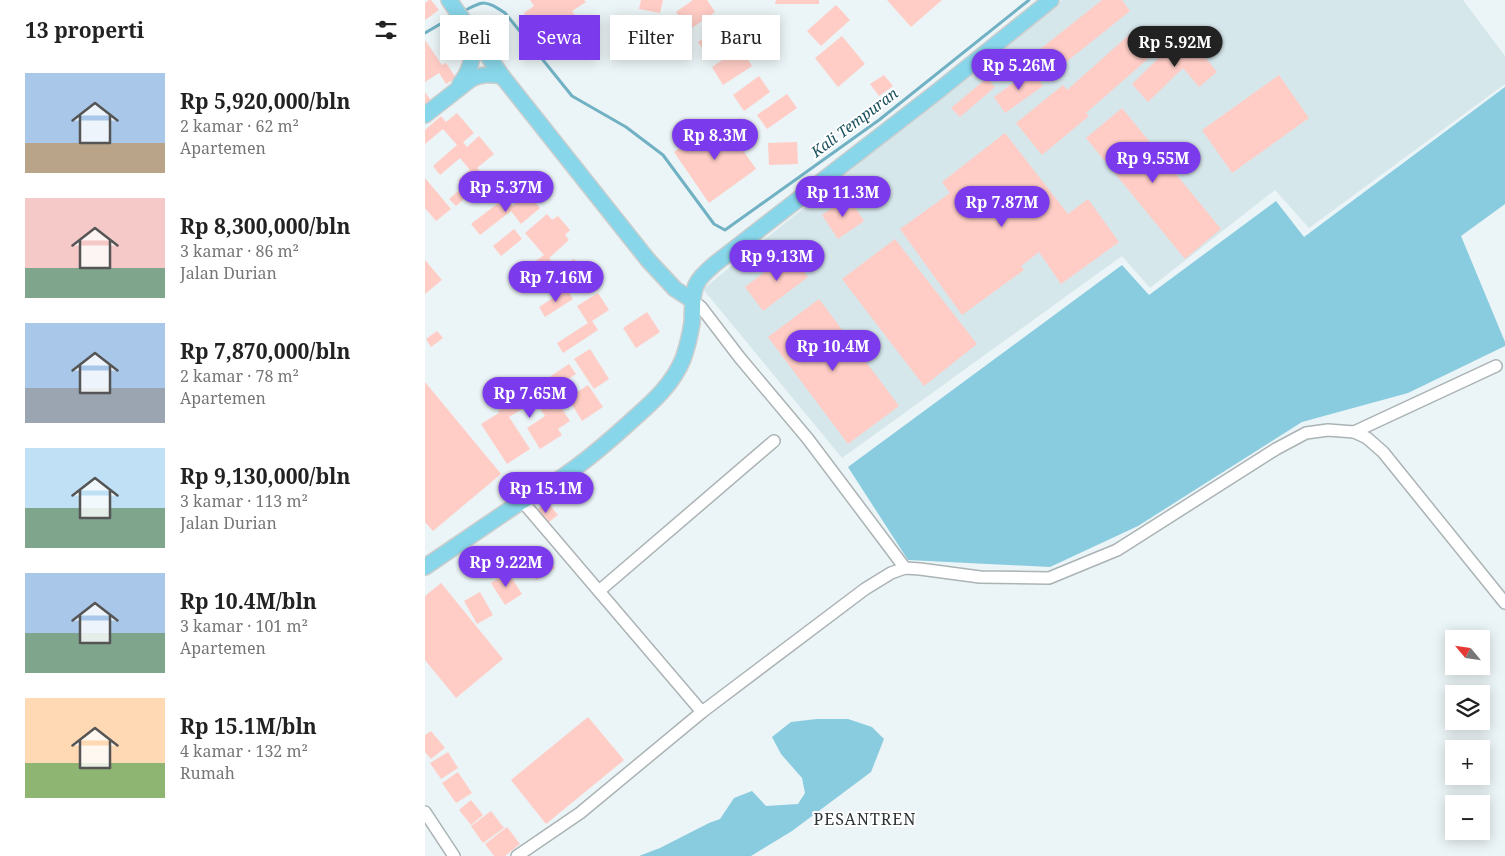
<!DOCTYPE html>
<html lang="id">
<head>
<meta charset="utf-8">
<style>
  body { margin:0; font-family:"Noto Serif",serif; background:#f2f2f2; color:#222; height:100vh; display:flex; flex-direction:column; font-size:19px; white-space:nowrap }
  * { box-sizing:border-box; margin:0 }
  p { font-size:16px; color:#767676 }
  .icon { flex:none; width:28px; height:28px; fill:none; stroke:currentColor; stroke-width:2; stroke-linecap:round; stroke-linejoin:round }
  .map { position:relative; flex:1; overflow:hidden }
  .details { display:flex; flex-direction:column; background:#fff; width:425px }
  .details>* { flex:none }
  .guide { position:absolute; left:15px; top:15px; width:475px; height:45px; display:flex; gap:10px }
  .needle { width:32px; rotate:299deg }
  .controls { position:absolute; left:1020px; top:630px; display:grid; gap:10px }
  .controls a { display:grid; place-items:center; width:45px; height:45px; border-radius:0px; background:#fff; box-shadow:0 2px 12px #0003; font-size:25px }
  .price { position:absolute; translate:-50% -42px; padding:0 11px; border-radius:18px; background:#7c3aed; color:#fff; font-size:16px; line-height:32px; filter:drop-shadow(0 1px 2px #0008) }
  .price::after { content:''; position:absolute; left:50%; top:30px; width:15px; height:11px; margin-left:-8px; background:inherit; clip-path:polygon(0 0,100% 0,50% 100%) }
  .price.current { background:#222; color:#fff }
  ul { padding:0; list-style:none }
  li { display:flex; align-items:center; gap:15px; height:125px; padding:0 25px }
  li span { display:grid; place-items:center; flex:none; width:140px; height:100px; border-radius:0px; color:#555 }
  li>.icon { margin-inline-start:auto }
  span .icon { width:60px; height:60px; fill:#fffc; stroke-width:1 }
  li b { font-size:21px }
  h2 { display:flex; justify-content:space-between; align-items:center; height:60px; padding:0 25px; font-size:21px }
  .pill { padding:0 18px; border-radius:0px; background:#fff; box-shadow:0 2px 12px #0003; font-size:18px; line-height:45px }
  .pill.current { background:#7c3aed; color:#fff }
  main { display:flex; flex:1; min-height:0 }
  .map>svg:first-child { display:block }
  .built { fill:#d6e7eb }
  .forest { fill:#89cbdf }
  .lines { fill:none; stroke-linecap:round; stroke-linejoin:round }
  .stream { stroke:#70b1c4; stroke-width:3 }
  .building { fill:#ffcdc6 }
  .minor-casing { stroke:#abb3b5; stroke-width:14 }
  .major-casing { stroke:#cccdcd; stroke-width:18 }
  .minor { stroke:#fff; stroke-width:11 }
  .major { stroke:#88d6e9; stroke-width:15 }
  .labels { text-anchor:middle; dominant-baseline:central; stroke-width:4; stroke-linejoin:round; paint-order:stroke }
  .water-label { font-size:15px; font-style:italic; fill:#1a515f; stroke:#fff }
  .quarter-label { font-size:16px; letter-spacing:1px; fill:#2e3537; stroke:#fff }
</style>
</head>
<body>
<main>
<section class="details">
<h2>13 properti<svg class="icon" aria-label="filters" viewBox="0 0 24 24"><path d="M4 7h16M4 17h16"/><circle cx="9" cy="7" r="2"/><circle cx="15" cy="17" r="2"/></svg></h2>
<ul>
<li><span style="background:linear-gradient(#a9c7e8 70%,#b9a48a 0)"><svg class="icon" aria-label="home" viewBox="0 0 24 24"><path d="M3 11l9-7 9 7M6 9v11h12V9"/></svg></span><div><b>Rp 5,920,000/bln</b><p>2 kamar · 62 m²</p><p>Apartemen</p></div></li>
<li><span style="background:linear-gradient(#f6c9c9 70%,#7fa58c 0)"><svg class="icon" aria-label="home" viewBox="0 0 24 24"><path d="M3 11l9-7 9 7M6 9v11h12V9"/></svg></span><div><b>Rp 8,300,000/bln</b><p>3 kamar · 86 m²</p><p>Jalan Durian</p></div></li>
<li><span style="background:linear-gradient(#a9c7e8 65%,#9aa5b1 0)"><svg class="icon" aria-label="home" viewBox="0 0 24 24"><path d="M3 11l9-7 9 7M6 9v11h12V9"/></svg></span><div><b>Rp 7,870,000/bln</b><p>2 kamar · 78 m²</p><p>Apartemen</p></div></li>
<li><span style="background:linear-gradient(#bfe0f5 60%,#7fa58c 0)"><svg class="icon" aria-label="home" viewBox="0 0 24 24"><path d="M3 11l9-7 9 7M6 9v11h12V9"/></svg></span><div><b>Rp 9,130,000/bln</b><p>3 kamar · 113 m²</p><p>Jalan Durian</p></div></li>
<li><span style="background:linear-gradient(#a9c7e8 60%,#7fa58c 0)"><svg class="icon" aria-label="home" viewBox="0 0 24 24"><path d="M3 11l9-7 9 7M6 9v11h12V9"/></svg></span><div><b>Rp 10.4M/bln</b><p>3 kamar · 101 m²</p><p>Apartemen</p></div></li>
<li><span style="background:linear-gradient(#ffd9b3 65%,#8fb573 0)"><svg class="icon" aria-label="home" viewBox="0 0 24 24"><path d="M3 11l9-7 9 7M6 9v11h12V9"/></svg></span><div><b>Rp 15.1M/bln</b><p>4 kamar · 132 m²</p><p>Rumah</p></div></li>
</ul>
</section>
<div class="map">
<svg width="1080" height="856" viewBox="0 0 1080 856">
  <rect width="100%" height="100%" fill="#ebf4f6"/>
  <path class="built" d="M637,0H1038L1080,56V84L884,228L850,190L725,288L697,256L417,458L278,289Z"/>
  <g class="forest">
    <path d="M1080,87V204L1036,236L1080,342V346L983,393L877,422L713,526L625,567L483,560L423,467L697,265L724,295L851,201L879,237Z"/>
    <path d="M392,719H423L447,727L459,739L446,772L367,831L326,856H214L235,848L284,823L295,819L309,798L327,791L341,806L373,804L380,793L377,778L356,754L347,737L366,722Z"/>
  </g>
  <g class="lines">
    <g class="stream">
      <path d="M37,12C59,0 60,0 80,13L147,96L201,127L238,155L289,224L300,230L454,120L604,0"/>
      <path d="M0,33L29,16"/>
    </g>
  </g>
  <g class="building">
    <path d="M4,0H6L14,10L0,20V3Z"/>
    <path d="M105,0H159L161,2L147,11L154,21L129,37L122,26L112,33L99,13L109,6Z"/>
    <path d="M216,0H238L235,13L214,9Z"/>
    <path d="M268,0H282L290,12L264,30L251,12Z"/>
    <path d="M351,0H394V4H350Z"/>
    <path d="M462,0H517L486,27Z"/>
    <path d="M677,0H697L705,11L631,70L614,50Z"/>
    <path d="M411,5L425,20L396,46L382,31Z"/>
    <path d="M299,23L310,38L283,57L273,42Z"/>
    <path d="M705,34L725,57L661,113L664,116L617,155L591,123L638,85L642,90Z"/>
    <path d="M761,34L792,72L774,87L758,68L723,102L707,84L752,40Z"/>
    <path d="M417,36L440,64L413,87L390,58Z"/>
    <path d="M0,40L17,65L21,63L31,78L21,84L14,73L0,82Z"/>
    <path d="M316,48L327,66L298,85L287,67Z"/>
    <path d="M607,69L618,86L580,113L569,97Z"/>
    <path d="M459,75L468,86L454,96L445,84Z"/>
    <path d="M854,75L884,118L807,173L777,130Z"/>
    <path d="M334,76L345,92L319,111L308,95Z"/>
    <path d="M562,78L570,87L535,117L526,108Z"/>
    <path d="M0,92L7,102L0,107Z"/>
    <path d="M362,94L372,108L342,129L332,115Z"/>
    <path d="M697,108L796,229L760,259L661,138Z"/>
    <path d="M32,113L49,133L38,142L42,147L54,136L69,154L52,168L62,179L31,206L24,199L39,186L33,180L45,170L35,158L15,175L8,166L32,145L18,129L0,144V130L16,116L21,122Z"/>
    <path d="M296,119L331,169L284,203L249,152Z"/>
    <path d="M580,133L643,214L663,199L694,242L636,284L614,252L596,266L599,270L537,315L475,229L525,193L517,182Z"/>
    <path d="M372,142L373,164L344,165L343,143Z"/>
    <path d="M0,178L26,209L11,221L1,209L0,210Z"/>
    <path d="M102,193L115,208L96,224L86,211L55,235L46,224L81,197L87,206Z"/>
    <path d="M423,197L439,221L413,239L397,215Z"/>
    <path d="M122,214L127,220L133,216L145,230L140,235L144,240L124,258L127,262L99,282L93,274L119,255L100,233Z"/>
    <path d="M89,229L97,239L76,256L68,246Z"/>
    <path d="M470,239L552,344L499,386L417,279Z"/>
    <path d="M365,253L383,277L338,311L320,287Z"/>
    <path d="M149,259L159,274L137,289L127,273Z"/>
    <path d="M0,260L17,280L0,294Z"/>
    <path d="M142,289L148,299L120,317L114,307Z"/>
    <path d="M173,293L184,310L167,321L173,330L138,353L132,343L163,323L152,306Z"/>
    <path d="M394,299L474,406L423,444L343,337Z"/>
    <path d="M222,312L235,332L211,348L198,328Z"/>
    <path d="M12,331L18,338L6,347L1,339Z"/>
    <path d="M165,349L184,379L169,389L149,359Z"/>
    <path d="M144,364L151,374L125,391L145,421L133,429L137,435L115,449L102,428L120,416L110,401L84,417L105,449L82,464L56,424L74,413L73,411Z"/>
    <path d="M0,382L76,474L8,531L0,522Z"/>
    <path d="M163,385L178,407L157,421L143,398Z"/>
    <path d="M122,502L133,515L120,525L109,512Z"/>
    <path d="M118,548L130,568L111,580L98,560Z"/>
    <path d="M83,572L97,594L80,605L66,583Z"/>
    <path d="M16,583L78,659L31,698L0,660V596Z"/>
    <path d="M55,592L68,615L52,624L39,601Z"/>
    <path d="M163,717L199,760L121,824L86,780Z"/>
    <path d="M6,731L20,748L6,759L0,752V735Z"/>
    <path d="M23,752L33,768L16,779L5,763Z"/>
    <path d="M33,772L47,793L31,803L17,783Z"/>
    <path d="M46,800L58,815L46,825L34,810Z"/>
    <path d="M66,811L79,828L58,843L46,826Z"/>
    <path d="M82,827L95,844L80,856H69L60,844Z"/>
  </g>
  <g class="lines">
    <defs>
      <g id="minor">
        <path d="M267,300L276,307L315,358L383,439L480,568"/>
        <path d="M929,432L1071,366"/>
        <path d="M97,501L277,712"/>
        <path d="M174,591L349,441"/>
        <path d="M0,812L29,856"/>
        <path d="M92,856L155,813L277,712L440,589L466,573L480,568L495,569L555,577L624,578L692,550L851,449L881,433L903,430L929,432L942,438L958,452L1080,603"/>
      </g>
      <g id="major">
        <path d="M24,0L77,76L223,260L250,289L267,300"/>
        <path d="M35,84C48,68 49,52 46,33"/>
        <path d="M0,115L46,79C57,74 65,74 77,76"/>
        <path d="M0,567L97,501C137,481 171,453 204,423C225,404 247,386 258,359C262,348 265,335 267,323C268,310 266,298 271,285C275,276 284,269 291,263L513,91L626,0"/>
      </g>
    </defs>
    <use href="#minor" class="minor-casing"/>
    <use href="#major" class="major-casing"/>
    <use href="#minor" class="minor"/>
    <use href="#major" class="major"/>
  </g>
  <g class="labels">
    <g class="water-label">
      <text transform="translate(429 122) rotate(-37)">Kali Tempuran</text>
    </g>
    <g class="quarter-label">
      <text x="440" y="819">PESANTREN</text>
    </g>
  </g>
</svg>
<div class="controls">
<a><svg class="needle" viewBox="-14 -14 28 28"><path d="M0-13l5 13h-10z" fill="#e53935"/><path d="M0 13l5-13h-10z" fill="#767676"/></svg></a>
<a><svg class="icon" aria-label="layers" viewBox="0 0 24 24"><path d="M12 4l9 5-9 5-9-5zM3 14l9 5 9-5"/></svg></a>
<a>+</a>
<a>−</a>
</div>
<b class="price current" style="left:750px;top:68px">Rp 5.92M</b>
<b class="price" style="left:594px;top:91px">Rp 5.26M</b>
<b class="price" style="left:290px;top:161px">Rp 8.3M</b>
<b class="price" style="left:728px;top:184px">Rp 9.55M</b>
<b class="price" style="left:81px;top:213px">Rp 5.37M</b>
<b class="price" style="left:418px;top:218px">Rp 11.3M</b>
<b class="price" style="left:577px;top:228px">Rp 7.87M</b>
<b class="price" style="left:352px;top:282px">Rp 9.13M</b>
<b class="price" style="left:131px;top:303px">Rp 7.16M</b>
<b class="price" style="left:408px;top:372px">Rp 10.4M</b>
<b class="price" style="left:105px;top:419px">Rp 7.65M</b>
<b class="price" style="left:121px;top:514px">Rp 15.1M</b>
<b class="price" style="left:81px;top:588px">Rp 9.22M</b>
<div class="guide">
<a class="pill">Beli</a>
<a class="pill current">Sewa</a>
<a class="pill">Filter</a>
<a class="pill">Baru</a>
</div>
</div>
</main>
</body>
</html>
